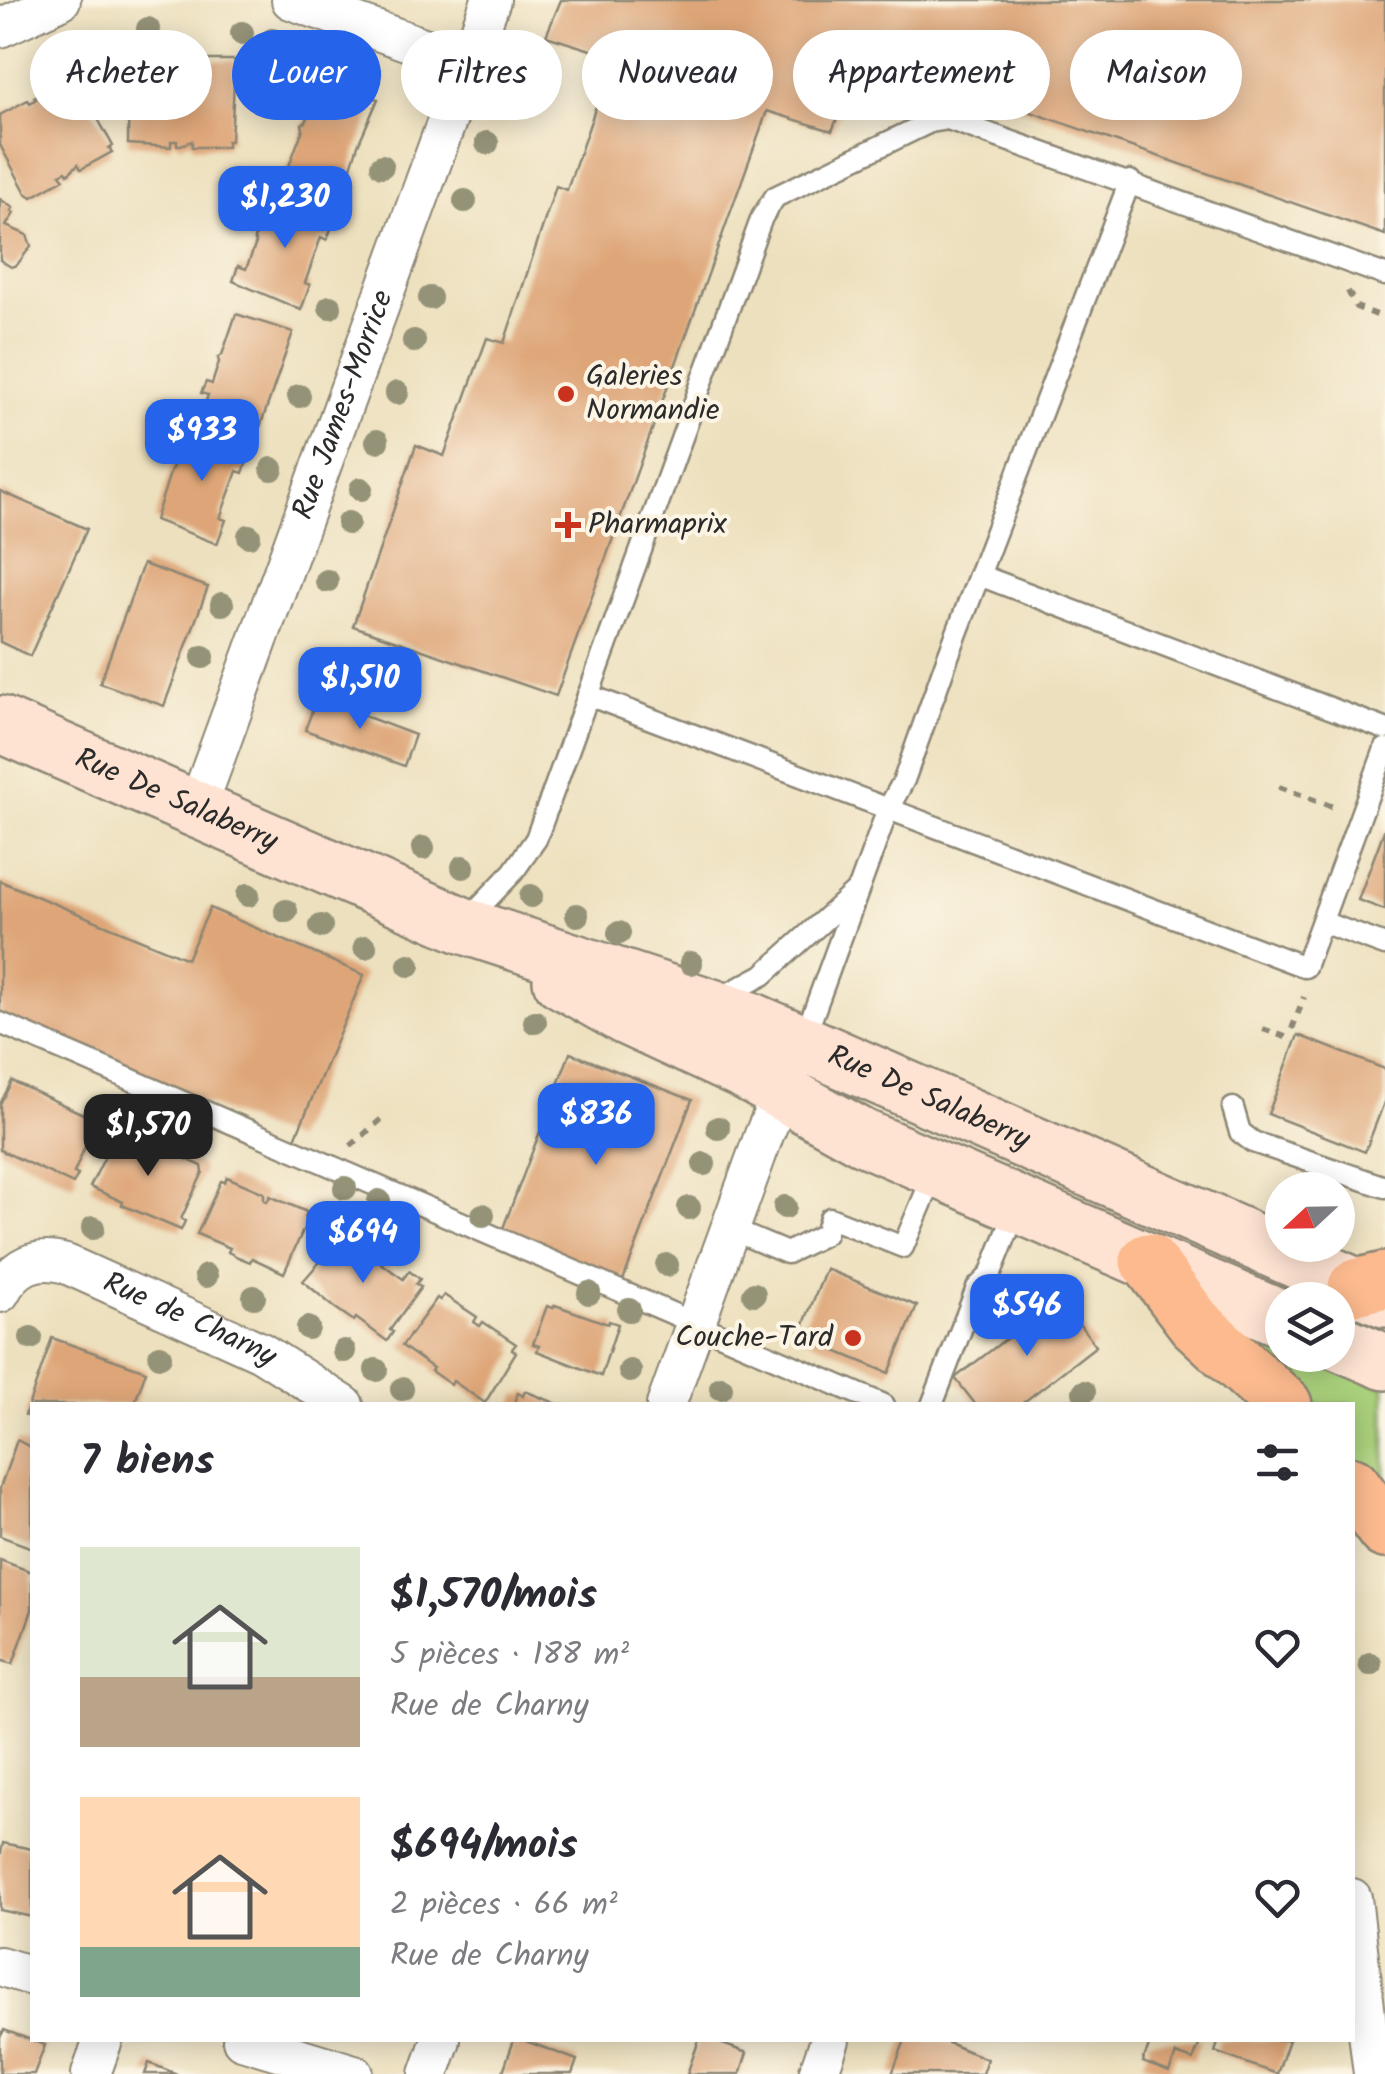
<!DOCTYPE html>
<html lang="fr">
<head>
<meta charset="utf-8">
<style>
  body { margin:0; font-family:Kalam,sans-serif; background:#f7f7f7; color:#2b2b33; height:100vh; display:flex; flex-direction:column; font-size:38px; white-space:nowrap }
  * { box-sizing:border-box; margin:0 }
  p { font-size:32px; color:#7c7c81 }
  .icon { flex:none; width:55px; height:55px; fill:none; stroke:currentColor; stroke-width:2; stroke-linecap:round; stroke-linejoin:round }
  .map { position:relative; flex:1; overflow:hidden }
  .side { position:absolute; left:30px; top:1402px; width:1325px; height:640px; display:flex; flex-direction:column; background:#fff; border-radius:0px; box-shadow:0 5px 25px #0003 }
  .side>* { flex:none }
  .banner { position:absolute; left:30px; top:30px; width:1325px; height:90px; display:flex; gap:20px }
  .needle { width:65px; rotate:248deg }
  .controls { position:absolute; left:1265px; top:1172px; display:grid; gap:20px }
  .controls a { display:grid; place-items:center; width:90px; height:90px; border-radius:50%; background:#fff; box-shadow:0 5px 25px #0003; font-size:50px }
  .price { position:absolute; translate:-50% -85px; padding:0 22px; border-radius:20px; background:#2563eb; color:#fff; font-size:32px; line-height:65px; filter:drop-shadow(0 2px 5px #0008) }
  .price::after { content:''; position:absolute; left:50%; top:60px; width:30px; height:22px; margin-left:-15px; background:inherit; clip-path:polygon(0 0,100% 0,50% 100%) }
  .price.selected { background:#222; color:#fff }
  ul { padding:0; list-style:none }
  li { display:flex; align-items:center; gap:30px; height:250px; padding:0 50px }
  li span { display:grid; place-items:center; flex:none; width:280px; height:200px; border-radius:0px; color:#555 }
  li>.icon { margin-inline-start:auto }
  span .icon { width:120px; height:120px; fill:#fffc; stroke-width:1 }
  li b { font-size:42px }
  h2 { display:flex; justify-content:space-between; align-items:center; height:120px; padding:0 50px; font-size:42px }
  .chip { padding:0 35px; border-radius:45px; background:#fff; box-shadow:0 5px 25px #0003; font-size:35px; line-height:90px }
  .chip.selected { background:#2563eb; color:#fff }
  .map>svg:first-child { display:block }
  .green { fill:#aad17b; stroke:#6a7e53; stroke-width:2.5 }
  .building { fill:#dea678 }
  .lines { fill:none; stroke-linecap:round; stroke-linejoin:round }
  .lane-casing { stroke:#8c8674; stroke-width:25 }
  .street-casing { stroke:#8c8674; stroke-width:42 }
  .secondary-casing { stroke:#8c8674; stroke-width:60 }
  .highway-casing { stroke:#8c8674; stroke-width:60 }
  .path { stroke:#8c8674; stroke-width:6; stroke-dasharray:8 8; stroke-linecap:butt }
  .lane { stroke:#fff; stroke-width:20 }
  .street { stroke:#fff; stroke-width:38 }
  .secondary { stroke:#fee3d2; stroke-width:55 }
  .highway { stroke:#fcba8e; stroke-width:55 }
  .tree { fill:#949378 }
  .poi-dot { fill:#c8321e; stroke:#fcf5e5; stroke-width:4 }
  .labels { text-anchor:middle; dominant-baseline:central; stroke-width:8; stroke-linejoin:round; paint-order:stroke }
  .poi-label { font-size:30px; fill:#2b2b2b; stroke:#fcf5e5; text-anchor:start }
  .street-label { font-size:30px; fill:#2b2b2b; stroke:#fcf5e5 }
</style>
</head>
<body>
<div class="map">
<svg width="1385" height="2074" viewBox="0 0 1385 2074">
  <rect width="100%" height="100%" fill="#fcf5e5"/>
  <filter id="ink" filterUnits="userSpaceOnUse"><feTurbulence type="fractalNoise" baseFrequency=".01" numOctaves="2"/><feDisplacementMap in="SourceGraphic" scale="20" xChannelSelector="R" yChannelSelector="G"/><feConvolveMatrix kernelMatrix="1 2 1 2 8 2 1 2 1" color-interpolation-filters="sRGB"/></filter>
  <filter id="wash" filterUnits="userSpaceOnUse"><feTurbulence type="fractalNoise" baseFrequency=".0048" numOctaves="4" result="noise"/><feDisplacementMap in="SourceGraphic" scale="40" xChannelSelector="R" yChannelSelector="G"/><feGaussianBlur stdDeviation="2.25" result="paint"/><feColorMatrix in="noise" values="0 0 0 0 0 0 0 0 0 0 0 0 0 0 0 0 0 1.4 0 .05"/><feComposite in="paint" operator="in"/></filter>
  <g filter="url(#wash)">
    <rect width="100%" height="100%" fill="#ede0be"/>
    <path class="green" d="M1215,1312L1282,1342V1355H1312L1385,1387V1502L1353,1459L1352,1405H1304Z"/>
    <g id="blocks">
      <g class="building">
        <path d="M561,0H1385V235L864,54L832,131L767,111L556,696L353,626L416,445L444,456L487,338L504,343L556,186L567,190L613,57L546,36Z"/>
        <path d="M129,60L185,64V60H235L231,141H227V147H192V141L181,145H177V141H171V147L128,144Z"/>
        <path d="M76,74L82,83L79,85L113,146L109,148L112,152L81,169L78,164L68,174L66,171L60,174L64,179L32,197L26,193L0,145V115L28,100L30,103L36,99L34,97Z"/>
        <path d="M321,81L378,99L358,145L343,193L287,171L303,129L302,124L306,122Z"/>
        <path d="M272,195L336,215L327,240L321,237L305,283L310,285L301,310L233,281L238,266L246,269L256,243L254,239Z"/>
        <path d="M0,199L13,208L11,211L14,213L6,226L27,235L31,246L17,265L11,267L0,260Z"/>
        <path d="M236,314L293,332L260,427L205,404L208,395L201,393L206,382L212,384L219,362L218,358L222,355Z"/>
        <path d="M189,427L252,448L243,473L237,471L220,518L226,520L217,544L155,520L170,473Z"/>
        <path d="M0,491L87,529L30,656L0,642Z"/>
        <path d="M143,564L208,587L164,706L100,683Z"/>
        <path d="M317,698L415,735L404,766L305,730Z"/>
        <path d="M1385,828V910L1358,900Z"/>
        <path d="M0,881L187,959L210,908L364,975L294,1141L0,1017Z"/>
        <path d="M1298,1035L1385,1069V1100L1365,1152L1268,1114Z"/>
        <path d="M570,1053L692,1100L622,1283L500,1236Z"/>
        <path d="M12,1081L96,1120L74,1173L78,1175L73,1184L0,1150V1104Z"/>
        <path d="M118,1130L159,1150L163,1152L164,1149L202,1166L203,1172L181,1219L185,1221L181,1230L122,1205L123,1202L90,1187Z"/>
        <path d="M227,1177L264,1193V1200L267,1202L270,1196L307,1212L305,1217L308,1219L284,1273L252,1258L250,1262L238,1257L228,1252L230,1248L197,1234L221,1181L225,1182Z"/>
        <path d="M347,1231L359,1239L355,1244L403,1279L409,1271L420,1279L416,1284L421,1287L390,1330L393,1332L387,1341L356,1318L354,1321L334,1307L303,1281Z"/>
        <path d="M826,1269L917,1306L889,1373L799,1336Z"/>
        <path d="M444,1295L477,1317L474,1322L480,1326L483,1322L516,1344L512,1349L516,1352L485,1403L453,1381L451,1385L431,1371L433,1368L402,1346L437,1298L440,1300Z"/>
        <path d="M1059,1298L1096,1346L1020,1405H976L955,1378Z"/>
        <path d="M555,1305L608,1324L609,1321L618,1324L601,1376L537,1351L539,1346L533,1344L547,1306L553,1308Z"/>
        <path d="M52,1338L146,1371L134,1405H32V1418L25,1415Z"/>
        <path d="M525,1391L560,1405H513L518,1393L523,1396Z"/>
        <path d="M17,1440L32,1448V1548L0,1536V1488Z"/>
        <path d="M0,1560L32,1572V1610L13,1664L0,1660Z"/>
        <path d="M3,1843L32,1849V1917L0,1910V1858Z"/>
        <path d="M4,2030L45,2045L34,2074H0V2038Z"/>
        <path d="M514,2040H523L577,2060L572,2074H502Z"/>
        <path d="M699,2040H712L747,2053L740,2074H687Z"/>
        <path d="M905,2040H941L987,2059L982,2074H892Z"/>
        <path d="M1144,2040H1201L1193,2060L1176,2054L1169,2072L1143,2062L1150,2043Z"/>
        <path d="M1219,2040H1289L1277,2074L1215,2052Z"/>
        <path d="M149,2063L177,2074H145Z"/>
      </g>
    </g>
  </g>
  <g filter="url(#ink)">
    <use href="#blocks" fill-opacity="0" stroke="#8c8674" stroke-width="2.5"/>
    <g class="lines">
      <defs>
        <g id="lane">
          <path d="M979,575L1385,729"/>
          <path d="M588,695L1305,967L1385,749"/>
          <path d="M467,920L513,872L536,839L762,217L775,197L930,122L948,119L1385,275"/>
          <path d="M1322,922L1385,945"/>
          <path d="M718,999L763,975L856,891"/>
          <path d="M0,1023L884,1405"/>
          <path d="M804,1039L888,809L904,780L947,659L1130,181"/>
          <path d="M1233,1108L1240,1132L1253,1142L1385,1187"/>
          <path d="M730,1229L787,1253L825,1234L830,1218L903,1247L936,1169"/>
          <path d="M932,1405L977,1288L990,1275L1018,1205"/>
        </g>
        <g id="street">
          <path d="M291,0L468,63"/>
          <path d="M0,28L61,0"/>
          <path id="s1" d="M196,811L491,0"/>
          <path id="s2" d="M0,1293C14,1266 36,1255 66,1264L261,1352L344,1405"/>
          <path d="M666,1405L764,1135L791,1070"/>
          <path d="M1352,1898L1373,2074"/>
          <path d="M0,1966L32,1976"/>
          <path d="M242,2040L354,2074"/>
          <path d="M91,2074L103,2040"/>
          <path d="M429,2074L441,2040"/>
          <path d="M818,2074L830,2040"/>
        </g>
        <g id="secondary">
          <path id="s3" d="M0,724L462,925L748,1019L1385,1299"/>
          <path d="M561,980L626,1017L745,1072L862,1137L1282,1319"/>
          <path d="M1338,1342L1385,1362"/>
        </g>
        <g id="highway">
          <path d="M1148,1261L1195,1323L1284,1405"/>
          <path d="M1356,1287L1385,1280"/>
          <path d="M1352,1485L1385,1530"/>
        </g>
      </defs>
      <use href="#lane" class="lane-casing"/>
      <use href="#street" class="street-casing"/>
      <use href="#secondary" class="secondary-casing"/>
      <use href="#highway" class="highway-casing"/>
      <g class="path">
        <path d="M1348,291L1356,307L1385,318"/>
        <path d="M1279,787L1336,808"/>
        <path d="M1263,1029L1288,1038"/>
        <path d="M1292,1029L1304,997"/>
        <path d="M351,1146L385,1116"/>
      </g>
      <use href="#lane" class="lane"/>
      <use href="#street" class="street"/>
      <use href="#secondary" class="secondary"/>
      <use href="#highway" class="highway"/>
    </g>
    <g class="tree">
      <circle cx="148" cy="29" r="12"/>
      <circle cx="242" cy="33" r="12"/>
      <circle cx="272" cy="40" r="12"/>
      <circle cx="71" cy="45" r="12"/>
      <circle cx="522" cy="47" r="12"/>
      <circle cx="370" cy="74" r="12"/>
      <circle cx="505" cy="95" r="12"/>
      <circle cx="487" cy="143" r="12"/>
      <circle cx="382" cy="166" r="12"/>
      <circle cx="465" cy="201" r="12"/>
      <circle cx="430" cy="298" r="12"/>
      <circle cx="330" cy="307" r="12"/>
      <circle cx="414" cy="341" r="12"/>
      <circle cx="397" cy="393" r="12"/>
      <circle cx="299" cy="396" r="12"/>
      <circle cx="377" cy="441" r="12"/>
      <circle cx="272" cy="469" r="12"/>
      <circle cx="361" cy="489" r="12"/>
      <circle cx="348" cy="523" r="12"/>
      <circle cx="249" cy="536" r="12"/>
      <circle cx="327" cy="581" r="12"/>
      <circle cx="222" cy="604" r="12"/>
      <circle cx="203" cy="657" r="12"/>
      <circle cx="423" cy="848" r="12"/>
      <circle cx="463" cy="867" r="12"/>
      <circle cx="248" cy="895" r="12"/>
      <circle cx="531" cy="896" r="12"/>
      <circle cx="286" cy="911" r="12"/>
      <circle cx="577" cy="915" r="12"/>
      <circle cx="321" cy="926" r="12"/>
      <circle cx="619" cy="933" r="12"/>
      <circle cx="365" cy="947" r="12"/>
      <circle cx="691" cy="963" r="12"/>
      <circle cx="409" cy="965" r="12"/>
      <circle cx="535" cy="1022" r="12"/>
      <circle cx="718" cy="1128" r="12"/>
      <circle cx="704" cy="1164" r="12"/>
      <circle cx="345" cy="1188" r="12"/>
      <circle cx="379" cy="1201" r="12"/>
      <circle cx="785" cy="1207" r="12"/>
      <circle cx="689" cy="1208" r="12"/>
      <circle cx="483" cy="1215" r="12"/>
      <circle cx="93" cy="1228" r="12"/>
      <circle cx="667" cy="1265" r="12"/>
      <circle cx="206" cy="1276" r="12"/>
      <circle cx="589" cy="1293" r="12"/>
      <circle cx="754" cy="1294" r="12"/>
      <circle cx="254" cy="1297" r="12"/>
      <circle cx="629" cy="1310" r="12"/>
      <circle cx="308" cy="1328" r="12"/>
      <circle cx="31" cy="1338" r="12"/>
      <circle cx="344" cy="1351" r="12"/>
      <circle cx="160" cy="1356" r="12"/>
      <circle cx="376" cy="1370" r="12"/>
      <circle cx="630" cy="1371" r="12"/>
      <circle cx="721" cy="1388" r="12"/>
      <circle cx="402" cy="1389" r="12"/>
      <circle cx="1084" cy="1392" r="12"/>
      <circle cx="1370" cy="1664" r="12"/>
    </g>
  </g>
  <g class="poi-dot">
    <circle cx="566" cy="394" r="10"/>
    <path d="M563 510h10v10h10v10h-10v10h-10v-10h-10v-10h10z"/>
    <circle cx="853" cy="1338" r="10"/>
  </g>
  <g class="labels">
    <g class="poi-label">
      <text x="586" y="377">Galeries<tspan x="586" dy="34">Normandie</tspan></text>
      <text x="588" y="525">Pharmaprix</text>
      <text x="833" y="1338" text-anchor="end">Couche-Tard</text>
    </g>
    <g class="street-label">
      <text stroke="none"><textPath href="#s1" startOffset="432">Rue James-Morrice</textPath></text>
      <text stroke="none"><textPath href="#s3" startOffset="192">Rue De Salaberry</textPath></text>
      <text stroke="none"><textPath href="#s3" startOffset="1002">Rue De Salaberry</textPath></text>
      <text stroke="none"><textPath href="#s2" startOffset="215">Rue de Charny</textPath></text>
    </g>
  </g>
</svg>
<div class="controls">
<a><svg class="needle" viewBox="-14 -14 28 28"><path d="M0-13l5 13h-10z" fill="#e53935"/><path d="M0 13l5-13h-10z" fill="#7c7c81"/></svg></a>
<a><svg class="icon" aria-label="layers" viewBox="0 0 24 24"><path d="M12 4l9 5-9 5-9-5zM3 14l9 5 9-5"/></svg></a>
</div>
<b class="price" style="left:285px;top:251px">$1,230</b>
<b class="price" style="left:202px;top:484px">$933</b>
<b class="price" style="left:360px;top:732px">$1,510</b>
<b class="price" style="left:596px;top:1168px">$836</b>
<b class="price selected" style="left:148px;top:1179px">$1,570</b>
<b class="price" style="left:363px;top:1286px">$694</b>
<b class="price" style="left:1027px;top:1359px">$546</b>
<div class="banner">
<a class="chip">Acheter</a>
<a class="chip selected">Louer</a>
<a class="chip">Filtres</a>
<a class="chip">Nouveau</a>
<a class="chip">Appartement</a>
<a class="chip">Maison</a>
</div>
<section class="side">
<h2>7 biens<svg class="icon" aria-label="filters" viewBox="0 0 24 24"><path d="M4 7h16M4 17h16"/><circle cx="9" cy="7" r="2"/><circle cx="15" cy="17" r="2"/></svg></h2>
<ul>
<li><span style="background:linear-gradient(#dfe7d0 65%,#b9a48a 0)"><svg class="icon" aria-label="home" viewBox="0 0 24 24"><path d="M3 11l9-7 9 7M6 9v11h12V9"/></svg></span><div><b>$1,570/mois</b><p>5 pièces · 188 m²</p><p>Rue de Charny</p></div><svg class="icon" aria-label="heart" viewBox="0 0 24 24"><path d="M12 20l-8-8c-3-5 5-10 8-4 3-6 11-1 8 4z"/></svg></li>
<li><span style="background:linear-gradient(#ffd9b3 75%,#7fa58c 0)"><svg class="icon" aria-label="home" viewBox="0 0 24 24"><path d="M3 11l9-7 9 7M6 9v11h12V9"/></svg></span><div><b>$694/mois</b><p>2 pièces · 66 m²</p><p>Rue de Charny</p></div><svg class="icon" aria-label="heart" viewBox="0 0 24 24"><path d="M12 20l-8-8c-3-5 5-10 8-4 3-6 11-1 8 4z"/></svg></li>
</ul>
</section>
</div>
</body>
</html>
